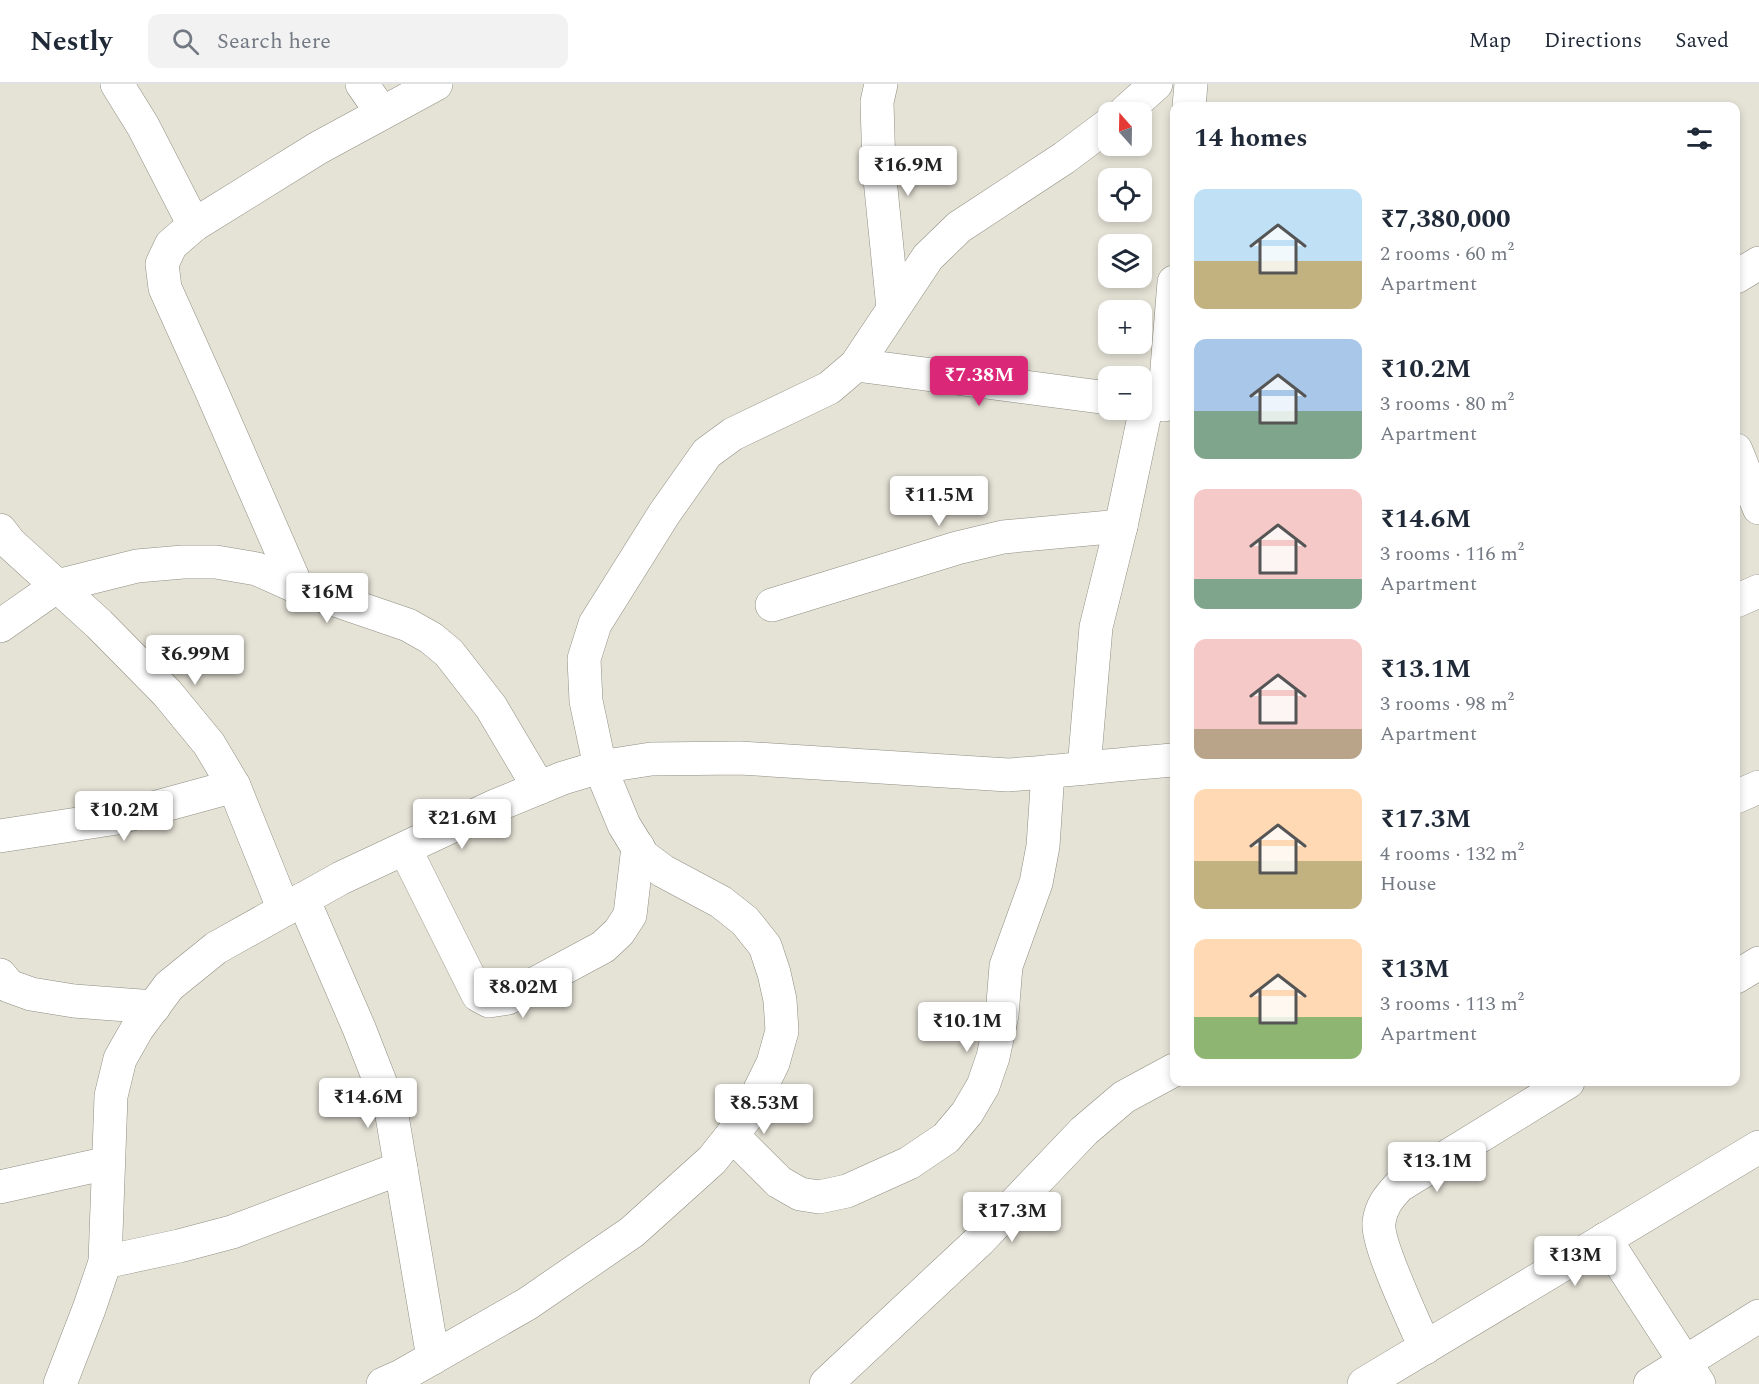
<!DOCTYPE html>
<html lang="en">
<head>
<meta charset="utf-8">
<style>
  body { margin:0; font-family:Spectral,serif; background:#f2f2f3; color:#1f2937; height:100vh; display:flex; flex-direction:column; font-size:22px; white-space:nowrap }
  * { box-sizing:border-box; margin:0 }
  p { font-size:20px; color:#747a83 }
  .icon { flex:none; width:33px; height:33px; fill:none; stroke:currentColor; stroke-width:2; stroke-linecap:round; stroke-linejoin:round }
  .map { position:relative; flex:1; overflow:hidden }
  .side { position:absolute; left:1170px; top:18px; width:570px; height:984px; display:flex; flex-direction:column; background:#fff; border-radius:12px; box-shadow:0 3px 9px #0003 }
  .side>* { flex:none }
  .needle { width:39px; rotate:340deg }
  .buttons { position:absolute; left:1098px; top:18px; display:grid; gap:12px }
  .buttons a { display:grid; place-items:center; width:54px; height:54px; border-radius:12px; background:#fff; box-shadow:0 3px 9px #0003; font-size:30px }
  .price { position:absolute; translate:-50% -51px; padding:0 14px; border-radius:6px; background:#fff; color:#222; font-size:20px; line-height:39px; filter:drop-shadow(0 2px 3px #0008) }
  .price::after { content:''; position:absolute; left:50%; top:36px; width:18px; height:14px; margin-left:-9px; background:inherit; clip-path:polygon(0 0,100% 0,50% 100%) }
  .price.selected { background:#db2777; color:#fff }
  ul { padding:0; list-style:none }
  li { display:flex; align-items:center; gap:18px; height:150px; padding:0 24px }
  li span { display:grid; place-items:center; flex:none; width:168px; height:120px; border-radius:12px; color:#555 }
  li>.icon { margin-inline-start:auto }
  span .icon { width:72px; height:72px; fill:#fffc; stroke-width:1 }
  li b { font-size:26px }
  h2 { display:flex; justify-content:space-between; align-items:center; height:72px; padding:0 24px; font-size:26px }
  header { display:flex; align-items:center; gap:36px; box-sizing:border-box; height:84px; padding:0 30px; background:#fff; border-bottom:2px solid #e0e1e3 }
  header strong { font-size:28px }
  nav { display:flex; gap:33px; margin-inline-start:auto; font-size:21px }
  .search { width:420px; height:54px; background:#f2f2f3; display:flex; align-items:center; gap:15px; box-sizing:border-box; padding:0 21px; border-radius:12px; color:#747a83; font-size:22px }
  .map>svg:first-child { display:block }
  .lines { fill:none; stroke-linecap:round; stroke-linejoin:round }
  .minor-casing { stroke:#908e82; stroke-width:34 }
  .minor { stroke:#fff; stroke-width:33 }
</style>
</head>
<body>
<header>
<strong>Nestly</strong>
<div class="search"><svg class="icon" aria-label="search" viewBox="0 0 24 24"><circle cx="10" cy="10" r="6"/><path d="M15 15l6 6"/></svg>Search here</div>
<nav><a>Map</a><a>Directions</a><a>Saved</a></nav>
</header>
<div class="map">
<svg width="1759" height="1300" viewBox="0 0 1759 1300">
  <rect width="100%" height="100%" fill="#e5e2d6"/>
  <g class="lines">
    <defs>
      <g id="minor">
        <path d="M117,0L143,42L194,141"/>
        <path d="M362,0L382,29"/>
        <path d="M881,0L877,18L879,85L893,224"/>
        <path d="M1189,22L1191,0"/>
        <path d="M1125,28L1156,0"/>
        <path d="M1736,193L1759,179"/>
        <path d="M856,281L1108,314"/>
        <path d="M1164,321L1174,198"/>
        <path d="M1736,366L1759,424"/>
        <path d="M0,446L10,459L99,540L167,609L209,660L234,702L284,826"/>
        <path d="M297,503L211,306L165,204L162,180L171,161L194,141L318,64L436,0"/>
        <path d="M1736,517L1759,507"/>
        <path d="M772,521L957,464L1003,453L1121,442"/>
        <path d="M0,542L57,502L137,482L183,478H216L257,485L297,503L408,541L431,554L449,569L491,623L539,704"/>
        <path d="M1084,684L1096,543L1121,442L1147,319"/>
        <path d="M1736,713L1759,703"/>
        <path d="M0,752L117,734L234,702"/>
        <path d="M405,765L478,911L489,917L508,914L603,863L619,848L630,831L638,763"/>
        <path d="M303,815L359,944L391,1026L433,1274"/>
        <path d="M0,891L9,902L31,910L74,917L154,923"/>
        <path d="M1736,893L1759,879"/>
        <path d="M732,1051L779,1098L800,1110L819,1113L847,1107L909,1079L946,1054L967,1029L983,1002L993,973L1002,931L1006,882L1036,799L1043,762L1048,688"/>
        <path d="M0,1103L108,1079"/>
        <path d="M1605,1155L1699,1300"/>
        <path d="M105,1178L179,1162L232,1148L401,1084"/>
        <path d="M1425,1264C1415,1239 1376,1160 1379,1138C1381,1122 1389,1113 1399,1102L1568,998"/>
        <path d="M60,1300L89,1225L105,1178L111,1012L120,975L137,945L169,902L216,864L341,794L495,722L563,694L600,683L651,675L740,674L1008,691C1064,687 1119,680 1174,676"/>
        <path d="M383,1300L401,1292L527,1220L632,1148L712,1076L747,1032L773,979L782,947L780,916L774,889L765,862L745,837L721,818L663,787L643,772L624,741L600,683L586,617L584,575L595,540L664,430L707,369L733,350L829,304L856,281L928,173L959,143L1064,74L1108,41"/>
        <path d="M826,1300L979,1157L1084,1047L1124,1013L1174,986"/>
        <path d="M1364,1300L1759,1063"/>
        <path d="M1650,1300L1759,1232"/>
      </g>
    </defs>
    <use href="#minor" class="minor-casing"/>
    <use href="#minor" class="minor"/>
  </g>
</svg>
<div class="buttons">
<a><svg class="needle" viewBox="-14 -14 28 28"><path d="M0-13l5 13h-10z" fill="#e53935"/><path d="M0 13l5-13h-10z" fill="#747a83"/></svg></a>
<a><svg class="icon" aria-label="locate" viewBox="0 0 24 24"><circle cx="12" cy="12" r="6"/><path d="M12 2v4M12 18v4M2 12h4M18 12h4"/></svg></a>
<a><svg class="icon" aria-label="layers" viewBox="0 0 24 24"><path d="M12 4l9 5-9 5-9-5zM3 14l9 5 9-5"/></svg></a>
<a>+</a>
<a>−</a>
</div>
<b class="price" style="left:908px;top:113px">₹16.9M</b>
<b class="price selected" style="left:979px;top:323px">₹7.38M</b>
<b class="price" style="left:939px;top:443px">₹11.5M</b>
<b class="price" style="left:327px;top:540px">₹16M</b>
<b class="price" style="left:195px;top:602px">₹6.99M</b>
<b class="price" style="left:124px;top:758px">₹10.2M</b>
<b class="price" style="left:462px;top:766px">₹21.6M</b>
<b class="price" style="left:523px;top:935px">₹8.02M</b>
<b class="price" style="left:967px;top:969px">₹10.1M</b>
<b class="price" style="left:368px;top:1045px">₹14.6M</b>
<b class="price" style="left:764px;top:1051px">₹8.53M</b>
<b class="price" style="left:1437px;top:1109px">₹13.1M</b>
<b class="price" style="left:1012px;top:1159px">₹17.3M</b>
<b class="price" style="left:1575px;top:1203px">₹13M</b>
<section class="side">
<h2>14 homes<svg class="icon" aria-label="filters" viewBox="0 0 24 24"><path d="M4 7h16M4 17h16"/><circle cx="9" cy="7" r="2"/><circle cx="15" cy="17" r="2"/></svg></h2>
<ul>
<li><span style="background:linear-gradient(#bfe0f5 60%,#c2b280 0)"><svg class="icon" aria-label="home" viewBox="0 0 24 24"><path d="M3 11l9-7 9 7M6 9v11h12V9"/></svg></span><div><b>₹7,380,000</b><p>2 rooms · 60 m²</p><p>Apartment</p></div></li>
<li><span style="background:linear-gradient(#a9c7e8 60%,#7fa58c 0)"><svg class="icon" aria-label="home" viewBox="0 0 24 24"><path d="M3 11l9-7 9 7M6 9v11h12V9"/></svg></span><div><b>₹10.2M</b><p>3 rooms · 80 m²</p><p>Apartment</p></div></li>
<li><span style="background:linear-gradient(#f6c9c9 75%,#7fa58c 0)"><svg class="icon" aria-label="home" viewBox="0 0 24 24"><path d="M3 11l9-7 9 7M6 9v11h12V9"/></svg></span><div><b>₹14.6M</b><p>3 rooms · 116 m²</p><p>Apartment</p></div></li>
<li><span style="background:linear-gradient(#f6c9c9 75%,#b9a48a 0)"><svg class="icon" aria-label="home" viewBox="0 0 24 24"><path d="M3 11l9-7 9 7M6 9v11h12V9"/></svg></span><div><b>₹13.1M</b><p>3 rooms · 98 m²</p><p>Apartment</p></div></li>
<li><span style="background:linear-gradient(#ffd9b3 60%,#c2b280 0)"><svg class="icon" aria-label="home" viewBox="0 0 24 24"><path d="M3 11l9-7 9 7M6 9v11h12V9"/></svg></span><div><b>₹17.3M</b><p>4 rooms · 132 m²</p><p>House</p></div></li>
<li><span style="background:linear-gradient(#ffd9b3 65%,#8fb573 0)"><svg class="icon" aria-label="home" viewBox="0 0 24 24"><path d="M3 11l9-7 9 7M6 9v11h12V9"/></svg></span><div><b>₹13M</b><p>3 rooms · 113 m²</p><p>Apartment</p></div></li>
</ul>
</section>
</div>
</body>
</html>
